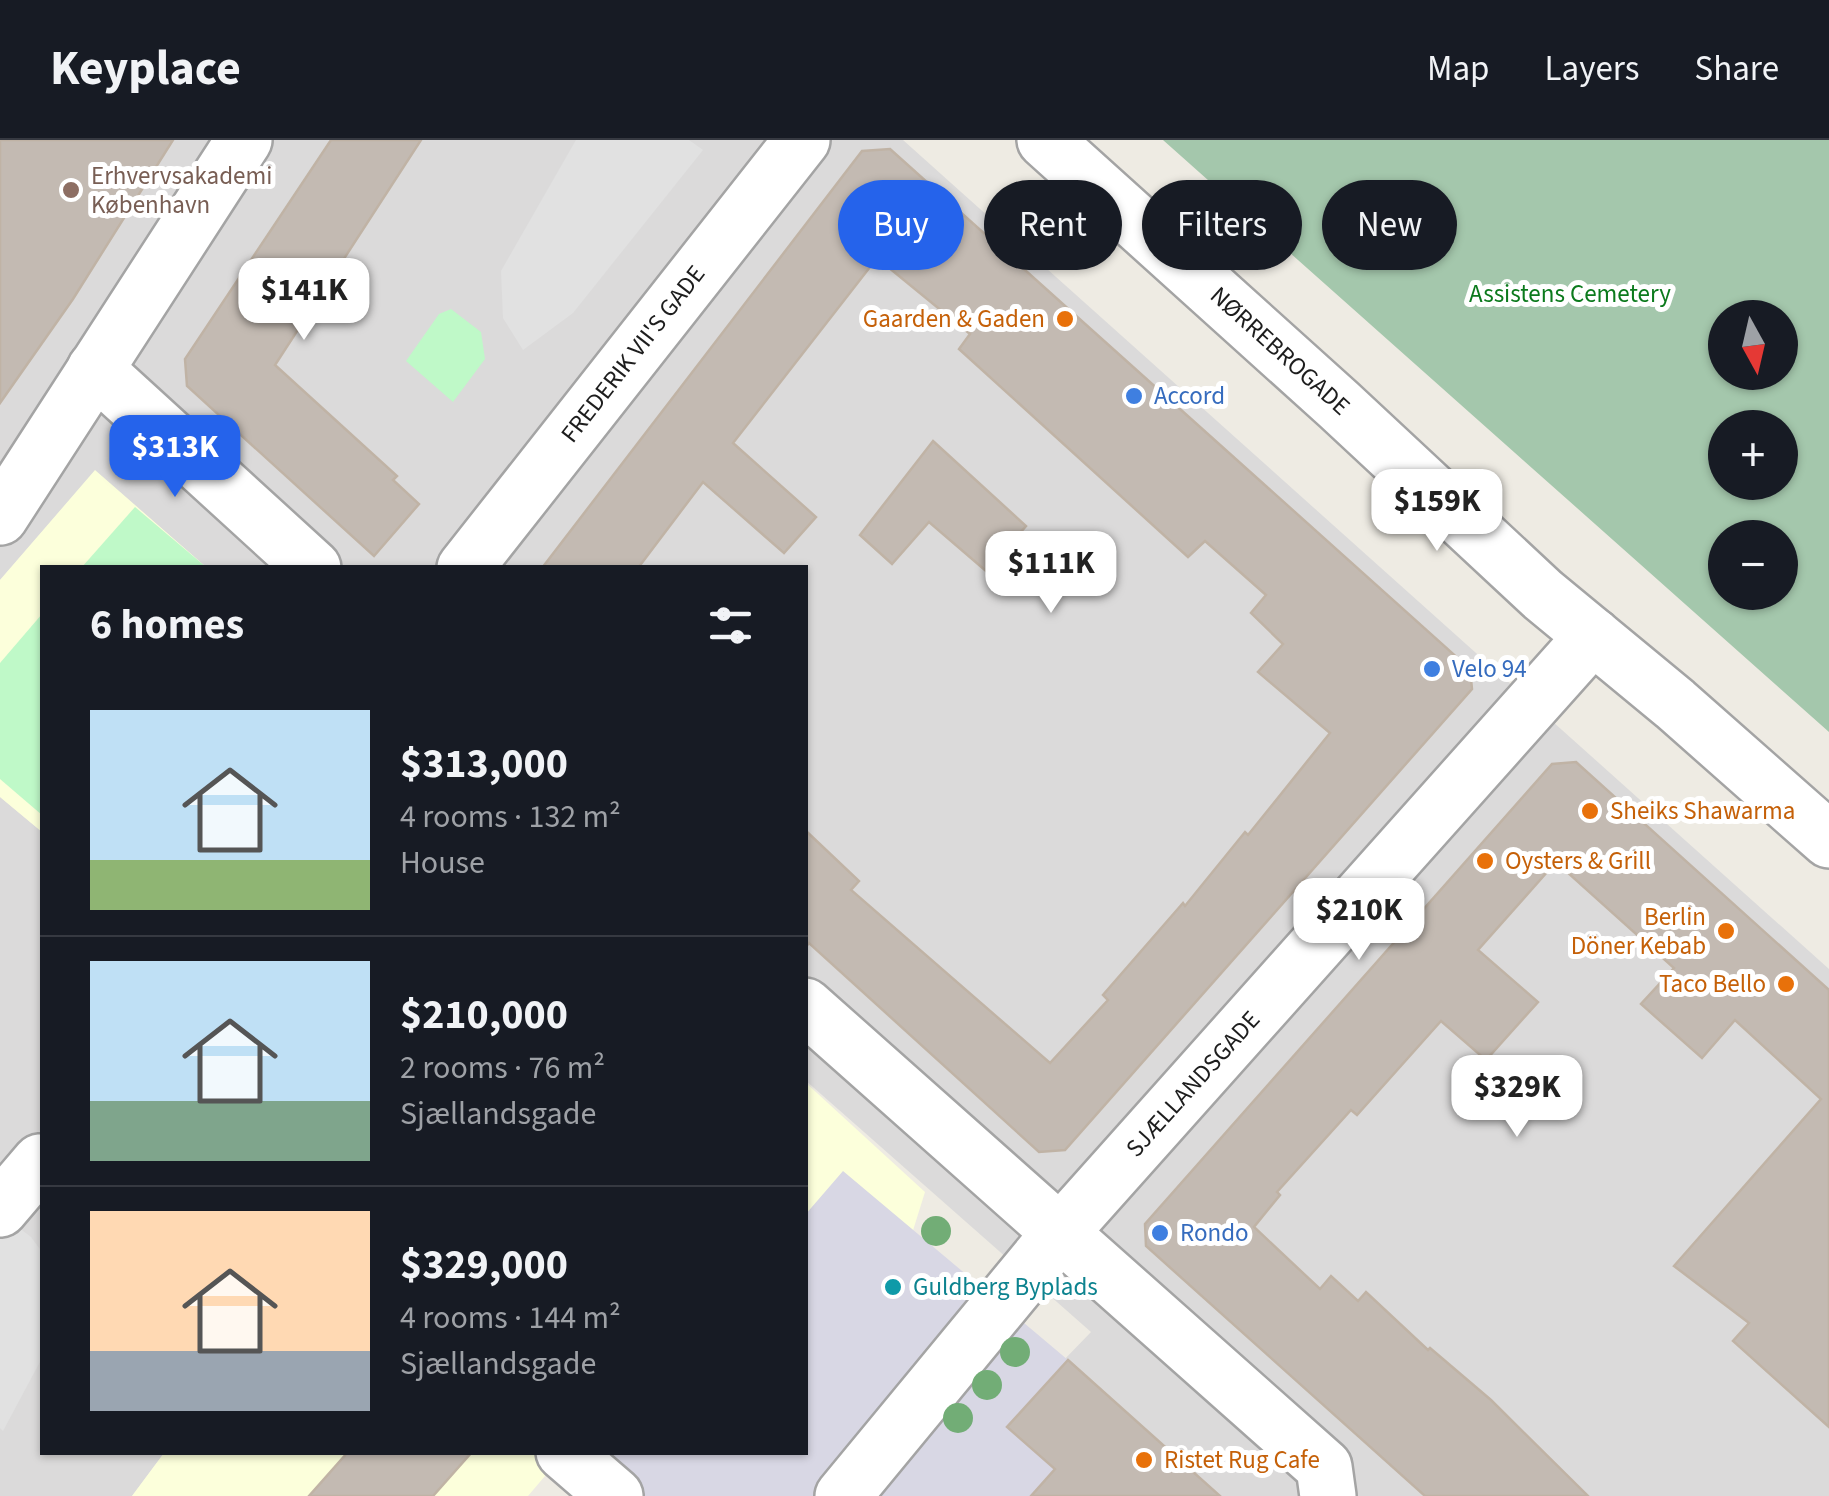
<!DOCTYPE html>
<html lang="en">
<head>
<meta charset="utf-8">
<style>
  body { margin:0; font-family:"Source Sans 3",sans-serif; background:#20242c; color:#f1f3f6; height:100vh; display:flex; flex-direction:column; font-size:38px; white-space:nowrap }
  * { box-sizing:border-box; margin:0 }
  p { font-size:32px; color:#9ea1a6 }
  .icon { flex:none; width:55px; height:55px; fill:none; stroke:currentColor; stroke-width:2; stroke-linecap:round; stroke-linejoin:round }
  .map { position:relative; flex:1; overflow:hidden }
  .sheet { position:absolute; left:40px; top:425px; width:768px; height:890px; display:flex; flex-direction:column; background:#171b24; border-radius:0px; box-shadow:0 2px 8px #0004 }
  .sheet>* { flex:none }
  .hud { position:absolute; left:838px; top:40px; width:840px; height:90px; display:flex; gap:20px }
  .needle { width:65px; rotate:172deg }
  .tools { position:absolute; left:1708px; top:160px; display:grid; gap:20px }
  .tools a { display:grid; place-items:center; width:90px; height:90px; border-radius:50%; background:#171b24; box-shadow:0 2px 8px #0004; font-size:50px }
  .price { position:absolute; translate:-50% -85px; padding:0 22px; border-radius:20px; background:#fff; color:#222; font-size:32px; line-height:65px; filter:drop-shadow(0 2px 5px #0008) }
  .price::after { content:''; position:absolute; left:50%; top:60px; width:30px; height:22px; margin-left:-15px; background:inherit; clip-path:polygon(0 0,100% 0,50% 100%) }
  .price.current { background:#2563eb; color:#fff }
  ul { padding:0; list-style:none }
  li { display:flex; align-items:center; gap:30px; height:250px; padding:0 50px }
  li+li { border-top:2px solid #363941 }
  li span { display:grid; place-items:center; flex:none; width:280px; height:200px; border-radius:0px; color:#555 }
  li>.icon { margin-inline-start:auto }
  span .icon { width:120px; height:120px; fill:#fffc; stroke-width:1 }
  li b { font-size:42px }
  h2 { display:flex; justify-content:space-between; align-items:center; height:120px; padding:0 50px; font-size:42px }
  .pill { padding:0 35px; border-radius:45px; background:#171b24; box-shadow:0 2px 8px #0004; font-size:35px; line-height:90px }
  .pill.current { background:#2563eb; color:#fff }
  header { display:flex; align-items:center; gap:60px; box-sizing:border-box; height:140px; padding:0 50px; background:#171b24; border-bottom:2px solid #363941 }
  header strong { font-size:48px }
  nav { display:flex; gap:55px; margin-inline-start:auto; font-size:35px }
  .map>svg:first-child { display:block }
  .residential { fill:#dbdada }
  .education { fill:#fcffdb }
  .cemetery { fill:#a4c7ac; fill-rule:evenodd }
  .park { fill:#bff9c8 }
  .parking { fill:#e1e1e1 }
  .plaza { fill:#d8d7e4 }
  .building { fill:#c3bab2; stroke:#c0b3a5; stroke-width:2.5 }
  .lines { fill:none; stroke-linecap:round; stroke-linejoin:round }
  .minor-casing { stroke:#a4a4a4; stroke-width:60 }
  .minor { stroke:#fff; stroke-width:55 }
  .tree { fill:#72ad76 }
  .education-dot { fill:#8d6e63; stroke:#fff; stroke-width:4 }
  .food-dot { fill:#e8710a; stroke:#fff; stroke-width:4 }
  .shop-dot { fill:#3f7fe0; stroke:#fff; stroke-width:4 }
  .culture-dot { fill:#0f9aa8; stroke:#fff; stroke-width:4 }
  .labels { text-anchor:middle; dominant-baseline:central; stroke-width:10; stroke-linejoin:round; paint-order:stroke }
  .education-label { font-size:25px; fill:#785e54; stroke:#fff; text-anchor:start }
  .park-label { font-size:25px; fill:#0c7a1d; stroke:#fff }
  .food-label { font-size:25px; fill:#c56008; stroke:#fff; text-anchor:end }
  .street-label { font-size:25px; fill:#1d1d1d; stroke:#fff }
  .shop-label { font-size:25px; fill:#366cbe; stroke:#fff; text-anchor:start }
  .culture-label { font-size:25px; fill:#0d838f; stroke:#fff; text-anchor:start }
</style>
</head>
<body>
<header>
<strong>Keyplace</strong>
<nav><a>Map</a><a>Layers</a><a>Share</a></nav>
</header>
<div class="map">
<svg width="1829" height="1356" viewBox="0 0 1829 1356">
  <rect width="100%" height="100%" fill="#eeebe3"/>
  <g class="residential">
    <path d="M0,0H903L1829,829V1356H995L999,1287L1091,1192L805,940V428L206,427L95,331L0,440Z"/>
    <path d="M0,657L42,692V1312L164,1313L132,1356H0Z"/>
  </g>
  <g class="education">
    <path d="M95,330L206,427L42,428V692L0,657V440Z"/>
    <path d="M805,942L925,1052L876,1209L805,1224Z"/>
    <path d="M164,1313H758L562,1316L528,1356H132Z"/>
  </g>
  <path class="cemetery" d="M1163,0H1829V592ZM1725,178H1780V232H1725ZM1725,288H1780V342H1725ZM1725,398H1780V452H1725Z"/>
  <g class="park">
    <path d="M451,169L481,192L485,219L453,262L406,221L439,174Z"/>
    <path d="M135,367L206,427H82Z"/>
    <path d="M42,474V675L0,639V523Z"/>
  </g>
  <g class="parking">
    <path d="M576,0H689L703,10L573,173L523,210L503,178L501,131Z"/>
    <path d="M0,1073L31,1097L42,1112V1218L3,1291L0,1288Z"/>
  </g>
  <path class="plaza" d="M843,1031L1068,1220L1007,1287L1031,1308L1064,1327L1031,1356H612L593,1313L805,1312V1075Z"/>
  <g class="building">
    <path d="M0,0H173L73,159L0,263Z"/>
    <path d="M331,0H421L275,225L397,336L393,340L419,364L374,416L187,246L185,219Z"/>
    <path d="M890,9L1470,529L1472,549L1065,1010L1039,1012L809,803L805,808V690L859,741L851,750L1050,923L1108,860L1103,855L1183,763L1185,766L1245,692L1248,695L1330,593L1258,532L1283,504L1251,473L1266,455L1205,401L1188,417L959,209L970,194L877,118L733,303L816,377L784,413L703,342L638,428H542L862,11Z"/>
    <path d="M933,301L1026,386L986,431L929,382L892,424L860,395Z"/>
    <path d="M1576,622L1829,850V1287L1733,1201L1749,1183L1674,1126L1821,959L1735,880L1702,918L1641,864L1674,828L1556,722L1478,810L1538,862L1486,920L1441,881L1357,975L1351,970L1277,1052L1280,1055L1254,1087L1320,1149L1331,1136L1358,1161L1366,1152L1428,1210L1430,1208L1491,1260L1588,1356H1425L1146,1106L1145,1084L1552,624Z"/>
    <path d="M1068,1220L1220,1356H1031L1055,1329L1007,1287Z"/>
    <path d="M348,1312H472L433,1356H309Z"/>
  </g>
  <g class="lines">
    <defs>
      <g id="minor">
        <path d="M1045,0L1339,265L1543,455L1675,564L1829,700"/>
        <path d="M95,229L313,428"/>
        <path d="M0,377L244,0"/>
        <path d="M465,428L802,0"/>
        <path d="M805,866L1324,1327L1328,1356"/>
        <path d="M0,1069L40,1022"/>
        <path d="M564,1312L615,1356"/>
        <path d="M843,1356L1060,1093L1593,496"/>
      </g>
    </defs>
    <use href="#minor" class="minor-casing"/>
    <use href="#minor" class="minor"/>
  </g>
  <g class="tree">
    <circle cx="936" cy="1091" r="15"/>
    <circle cx="1015" cy="1212" r="15"/>
    <circle cx="987" cy="1245" r="15"/>
    <circle cx="958" cy="1278" r="15"/>
  </g>
  <circle class="education-dot" cx="71" cy="50" r="10"/>
  <g class="food-dot">
    <circle cx="1065" cy="179" r="10"/>
    <circle cx="1590" cy="671" r="10"/>
    <circle cx="1485" cy="721" r="10"/>
    <circle cx="1726" cy="791" r="10"/>
    <circle cx="1786" cy="844" r="10"/>
    <circle cx="1144" cy="1320" r="10"/>
  </g>
  <g class="shop-dot">
    <circle cx="1134" cy="256" r="10"/>
    <circle cx="1432" cy="529" r="10"/>
    <circle cx="1160" cy="1093" r="10"/>
  </g>
  <circle class="culture-dot" cx="893" cy="1147" r="10"/>
  <g class="labels">
    <g class="education-label">
      <text x="91" y="36">Erhvervsakademi<tspan x="91" dy="29">København</tspan></text>
    </g>
    <g class="park-label">
      <text x="1570" y="154">Assistens Cemetery</text>
    </g>
    <g class="food-label">
      <text x="1045" y="179">Gaarden &amp; Gaden</text>
      <text x="1610" y="671" text-anchor="start">Sheiks Shawarma</text>
      <text x="1505" y="721" text-anchor="start">Oysters &amp; Grill</text>
      <text x="1706" y="777">Berlin<tspan x="1706" dy="29">Döner Kebab</tspan></text>
      <text x="1766" y="844">Taco Bello</text>
      <text x="1164" y="1320" text-anchor="start">Ristet Rug Cafe</text>
    </g>
    <g class="street-label">
      <text transform="translate(1280 211) rotate(42)">NØRREBROGADE</text>
      <text transform="translate(633 214) rotate(-52)">FREDERIK VII'S GADE</text>
      <text transform="translate(1193 944) rotate(-48)">SJÆLLANDSGADE</text>
    </g>
    <g class="shop-label">
      <text x="1154" y="256">Accord</text>
      <text x="1452" y="529">Velo 94</text>
      <text x="1180" y="1093">Rondo</text>
    </g>
    <g class="culture-label">
      <text x="913" y="1147">Guldberg Byplads</text>
    </g>
  </g>
</svg>
<div class="tools">
<a><svg class="needle" viewBox="-14 -14 28 28"><path d="M0-13l5 13h-10z" fill="#e53935"/><path d="M0 13l5-13h-10z" fill="#9ea1a6"/></svg></a>
<a>+</a>
<a>−</a>
</div>
<b class="price" style="left:304px;top:203px">$141K</b>
<b class="price current" style="left:175px;top:360px">$313K</b>
<b class="price" style="left:1437px;top:414px">$159K</b>
<b class="price" style="left:1051px;top:476px">$111K</b>
<b class="price" style="left:1359px;top:823px">$210K</b>
<b class="price" style="left:1517px;top:1000px">$329K</b>
<div class="hud">
<a class="pill current">Buy</a>
<a class="pill">Rent</a>
<a class="pill">Filters</a>
<a class="pill">New</a>
</div>
<section class="sheet">
<h2>6 homes<svg class="icon" aria-label="filters" viewBox="0 0 24 24"><path d="M4 7h16M4 17h16"/><circle cx="9" cy="7" r="2"/><circle cx="15" cy="17" r="2"/></svg></h2>
<ul>
<li><span style="background:linear-gradient(#bfe0f5 75%,#8fb573 0)"><svg class="icon" aria-label="home" viewBox="0 0 24 24"><path d="M3 11l9-7 9 7M6 9v11h12V9"/></svg></span><div><b>$313,000</b><p>4 rooms · 132 m²</p><p>House</p></div></li>
<li><span style="background:linear-gradient(#bfe0f5 70%,#7fa58c 0)"><svg class="icon" aria-label="home" viewBox="0 0 24 24"><path d="M3 11l9-7 9 7M6 9v11h12V9"/></svg></span><div><b>$210,000</b><p>2 rooms · 76 m²</p><p>Sjællandsgade</p></div></li>
<li><span style="background:linear-gradient(#ffd9b3 70%,#9aa5b1 0)"><svg class="icon" aria-label="home" viewBox="0 0 24 24"><path d="M3 11l9-7 9 7M6 9v11h12V9"/></svg></span><div><b>$329,000</b><p>4 rooms · 144 m²</p><p>Sjællandsgade</p></div></li>
</ul>
</section>
</div>
</body>
</html>
